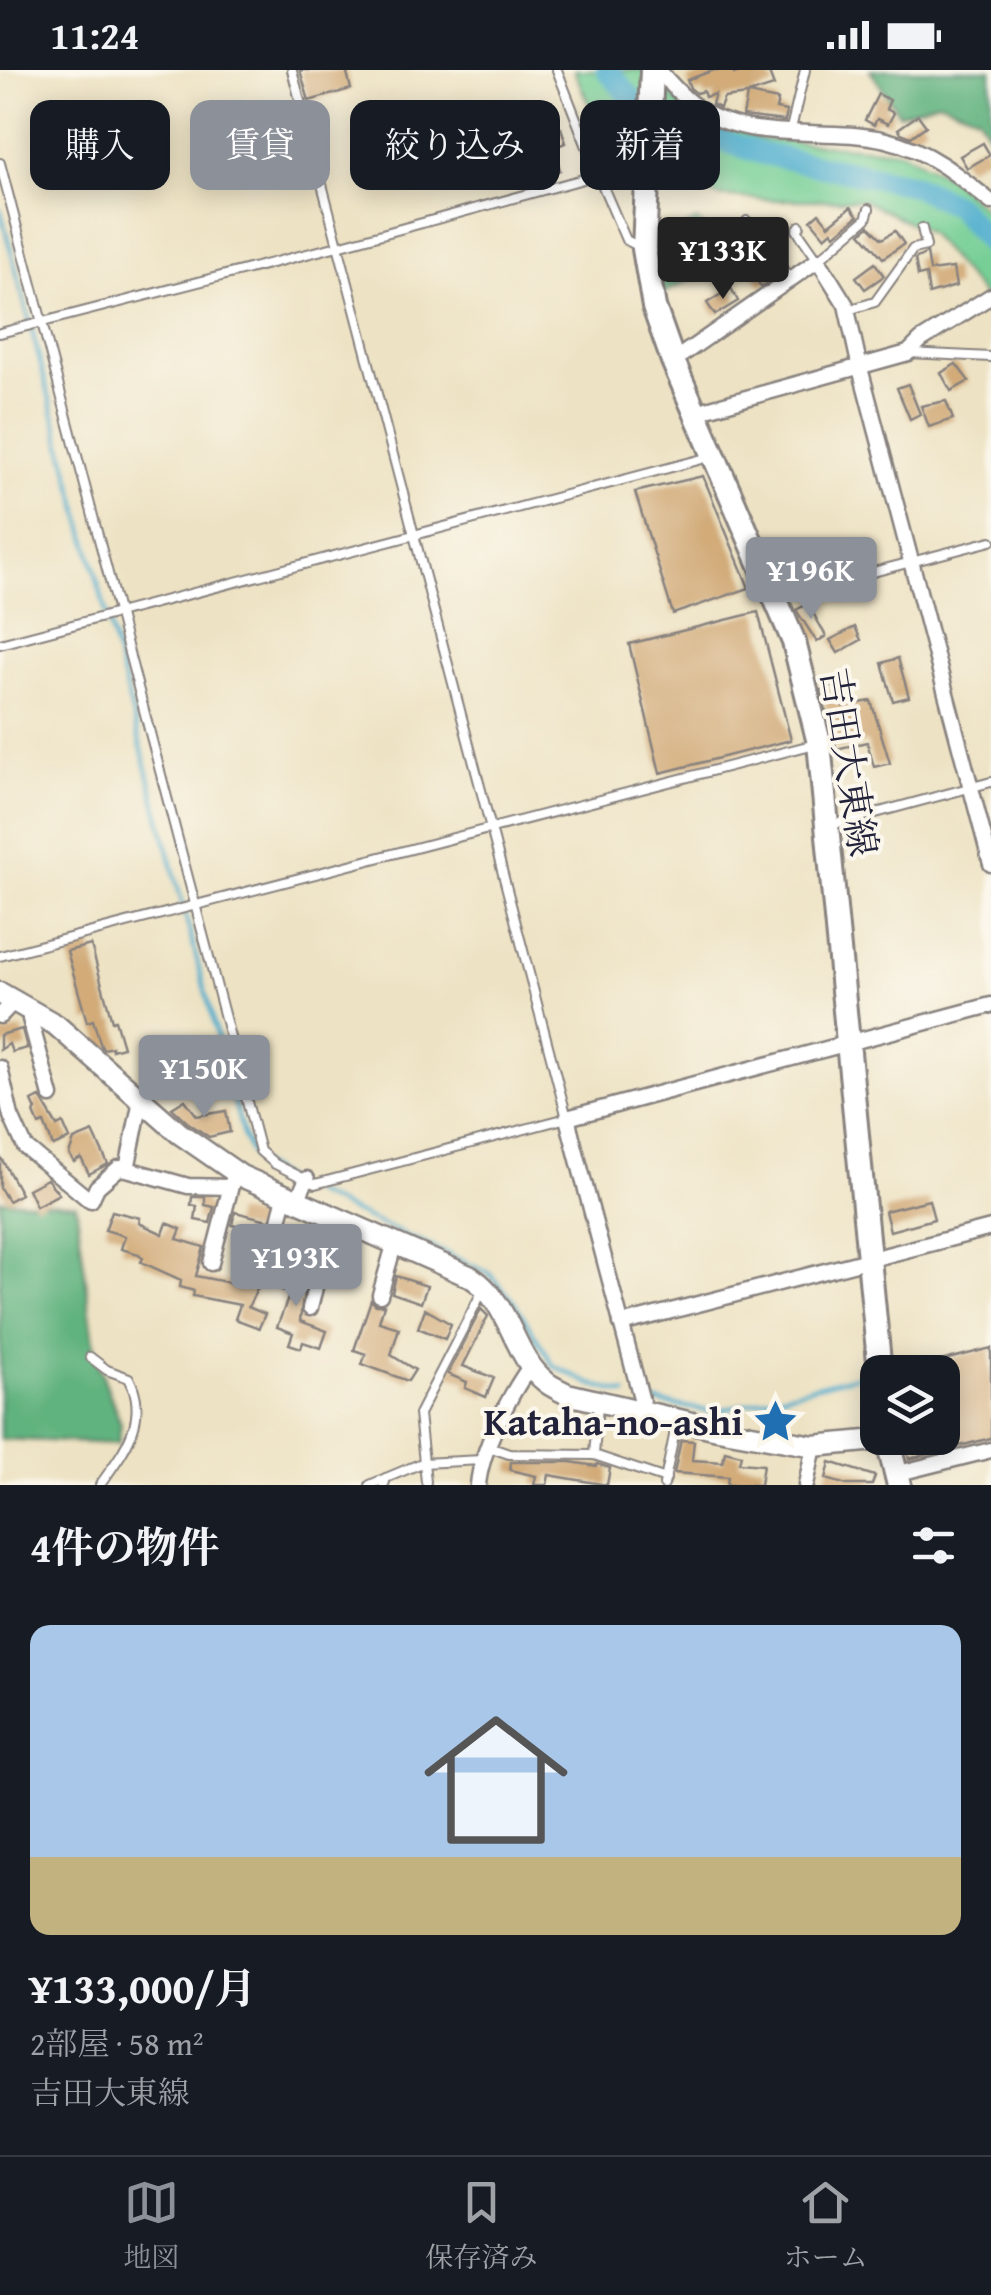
<!DOCTYPE html>
<html lang="ja">
<head>
<meta charset="utf-8">
<style>
  body { margin:0; font-family:"Gentium Book Plus","Noto Serif JP",serif; background:#242831; color:#f1f3f6; height:100vh; display:flex; flex-direction:column; font-size:38px; white-space:nowrap }
  * { box-sizing:border-box; margin:0 }
  p { font-size:32px; color:#9ea1a6 }
  .icon { flex:none; width:55px; height:55px; fill:none; stroke:currentColor; stroke-width:2; stroke-linecap:round; stroke-linejoin:round }
  .map { position:relative; height:1415px; overflow:hidden }
  .panel { display:flex; flex-direction:column; background:#171b24; flex:1 }
  .panel>* { flex:none }
  .guide { position:absolute; left:30px; top:30px; width:932px; height:90px; display:flex; gap:20px }
  .fabs { position:absolute; left:860px; top:1285px; display:grid; gap:20px }
  .fabs a { display:grid; place-items:center; width:100px; height:100px; border-radius:20px; background:#171b24; box-shadow:0 5px 25px #0003; font-size:50px }
  .price { position:absolute; translate:-50% -85px; padding:0 22px; border-radius:10px; background:#8c9099; color:#fff; font-size:32px; line-height:65px; filter:drop-shadow(0 2px 5px #0008) }
  .price::after { content:''; position:absolute; left:50%; top:60px; width:30px; height:22px; margin-left:-15px; background:inherit; clip-path:polygon(0 0,100% 0,50% 100%) }
  .price.selected { background:#222; color:#fff }
  ul { padding:0; list-style:none }
  li { display:grid; align-content:center; gap:20px; height:530px; padding:0 30px }
  li span { display:grid; place-items:center; height:310px; border-radius:20px; color:#555 }
  li>.icon { margin-inline-start:auto }
  span .icon { width:180px; height:180px; fill:#fffc; stroke-width:1 }
  li b { font-size:42px }
  h2 { display:flex; justify-content:space-between; align-items:center; height:120px; padding:0 30px; font-size:42px }
  .tag { padding:0 35px; border-radius:20px; background:#171b24; box-shadow:0 5px 25px #0003; font-size:35px; line-height:90px }
  .tag.selected { background:#8c9099; color:#fff }
  .status { display:flex; justify-content:space-between; align-items:center; height:70px; padding:0 50px; background:#171b24; direction:ltr }
  .status svg { height:28px; fill:currentColor }
  .menu { display:flex; justify-content:space-around; align-items:center; height:140px; border-top:2px solid #363941; background:#171b24; font-size:28px; color:#9ea1a6 }
  .menu a { display:grid; justify-items:center; gap:5px }
  .menu .selected { color:#8c9099 }
  .map>svg:first-child { display:block }
  .green { fill:#76cf95; stroke:#4c7868; stroke-width:2.5 }
  .forest { fill:#60b27e; stroke:#416a5c; stroke-width:2.5 }
  .lines { fill:none; stroke-linecap:round; stroke-linejoin:round }
  .stream { stroke:#4eadcd; stroke-width:4 }
  .river { stroke:#4eadcd; stroke-width:22 }
  .building { fill:#d2ab79 }
  .lane-casing { stroke:#88827f; stroke-width:12 }
  .street-casing { stroke:#88827f; stroke-width:19 }
  .secondary-casing { stroke:#88827f; stroke-width:25 }
  .primary-casing { stroke:#88827f; stroke-width:28 }
  .lane { stroke:#fff; stroke-width:8 }
  .street { stroke:#fff; stroke-width:14 }
  .secondary { stroke:#fff; stroke-width:20 }
  .primary { stroke:#fff; stroke-width:22 }
  .labels { text-anchor:middle; dominant-baseline:central; stroke-width:8; stroke-linejoin:round; paint-order:stroke }
  .street-label { font-size:38px; fill:#22223b; stroke:#fbf7ec }
  .poi-label { font-size:38px; font-weight:bold; fill:#22223b; stroke:#fbf7ec; text-anchor:end }
</style>
</head>
<body>
<div class="status"><b>11:24</b><svg viewBox="0 0 49 12"><path d="M0 12V9h3v3zM5 12V6h3v6zM10 12V3h3v9zM15 12V0h3v12zM26 1h20v11H26zM47 4h2v5h-2z"/></svg></div>
<div class="map">
<svg width="991" height="1415" viewBox="0 0 991 1415">
  <rect width="100%" height="100%" fill="#fbf7ec"/>
  <filter id="ink" filterUnits="userSpaceOnUse"><feTurbulence type="fractalNoise" baseFrequency=".01" numOctaves="2"/><feDisplacementMap in="SourceGraphic" scale="20" xChannelSelector="R" yChannelSelector="G"/><feConvolveMatrix kernelMatrix="1 2 1 2 8 2 1 2 1" color-interpolation-filters="sRGB"/></filter>
  <filter id="wash" filterUnits="userSpaceOnUse"><feTurbulence type="fractalNoise" baseFrequency=".0048" numOctaves="4" result="noise"/><feDisplacementMap in="SourceGraphic" scale="40" xChannelSelector="R" yChannelSelector="G"/><feGaussianBlur stdDeviation="2.25" result="paint"/><feColorMatrix in="noise" values="0 0 0 0 0 0 0 0 0 0 0 0 0 0 0 0 0 1.4 0 .05"/><feComposite in="paint" operator="in"/></filter>
  <g filter="url(#wash)">
    <rect width="100%" height="100%" fill="#ede2c3"/>
    <g class="green">
      <path d="M574,0H648L687,42L761,69L901,81L952,109L991,144V235L928,162L863,130H772L718,126L664,109L592,42Z"/>
      <path d="M697,150L731,188L661,224L653,176Z"/>
    </g>
    <g class="forest">
      <path d="M870,0H991V69L978,46L938,31L899,44Z"/>
      <path d="M0,1130L76,1134L96,1288L121,1354L118,1374L0,1369Z"/>
    </g>
    <g class="lines">
      <g class="stream">
        <path d="M0,139L244,1069L255,1091L292,1114"/>
        <path d="M312,1123L489,1203L513,1230L554,1296L591,1314L626,1324"/>
        <path d="M653,1331L714,1342L860,1305"/>
      </g>
      <path class="river" d="M607,0L639,37L661,55L687,59L763,84L913,115L957,136L991,175"/>
    </g>
    <g id="blocks">
      <g class="building">
        <path d="M300,0H346L351,19L309,31Z"/>
        <path d="M714,0H732L734,4L744,0H768L774,16L748,24L778,30L776,39L787,41L785,51L743,46L747,25L724,28L720,38L712,34L715,24L705,27L703,21L696,23L690,18L687,10Z"/>
        <path d="M878,24L890,30L886,39L894,43L888,54L877,49L874,55L865,50Z"/>
        <path d="M918,45L926,56L911,67L901,63L898,59Z"/>
        <path d="M561,58L566,73L554,77L560,100L548,103L539,65Z"/>
        <path d="M611,70L631,96L628,98L632,104L616,117L608,106L612,103L597,81Z"/>
        <path d="M983,73L990,85L967,98L960,86Z"/>
        <path d="M851,137L858,146L835,165L832,161L825,167L811,150L819,143L829,155Z"/>
        <path d="M869,156L882,169L895,161L904,174L883,188L861,163Z"/>
        <path d="M750,167L759,180L755,183L774,208L761,217L736,177Z"/>
        <path d="M927,183L930,201L953,198L956,216L929,224L926,204L918,206L915,189Z"/>
        <path d="M875,193L884,206L865,219L856,207Z"/>
        <path d="M731,218L738,231L715,245L707,233Z"/>
        <path d="M956,294L969,311L951,321L941,303Z"/>
        <path d="M908,314L920,344L910,349L897,318Z"/>
        <path d="M946,331L953,349L929,357L921,336Z"/>
        <path d="M703,406L749,518L673,544L635,422Z"/>
        <path d="M808,534L826,566L817,572L796,540Z"/>
        <path d="M758,542L791,670L660,703L629,574Z"/>
        <path d="M855,557L861,570L838,583L830,570Z"/>
        <path d="M898,588L909,627L893,631L882,593Z"/>
        <path d="M836,616L843,636L871,631L890,693L874,697L867,672L836,679L833,655L830,656L821,620Z"/>
        <path d="M91,875L112,951L115,950L123,977L112,980V977L104,979L101,976L93,950L87,952L67,881Z"/>
        <path d="M22,959L27,978L12,982L9,974L0,980V965Z"/>
        <path d="M40,1027L57,1056L63,1053L70,1069L53,1076L44,1053L39,1055L34,1043L36,1040L32,1031Z"/>
        <path d="M185,1030L197,1046L226,1041L230,1062L209,1067L187,1052L172,1038Z"/>
        <path d="M93,1062L108,1094L89,1104L81,1088L74,1092L69,1084L74,1070Z"/>
        <path d="M0,1086L21,1124L8,1131L0,1118Z"/>
        <path d="M47,1109L59,1124L36,1136L28,1119Z"/>
        <path d="M192,1127H205V1135L214,1137L210,1153L195,1150L197,1136L191,1135Z"/>
        <path d="M929,1130L934,1149L890,1161L885,1141Z"/>
        <path d="M112,1141L140,1148L139,1153L163,1164L167,1153L181,1159L177,1169L204,1177L196,1206L246,1216L250,1208L254,1210L258,1217L248,1237L265,1244L259,1258L235,1249L240,1235L193,1226L194,1221L180,1217L181,1210L141,1192L143,1188L139,1184L121,1179L125,1166L105,1160Z"/>
        <path d="M235,1142L268,1150L265,1164L232,1155Z"/>
        <path d="M285,1187L297,1191L290,1210L305,1213L300,1251L327,1261L321,1278L303,1272L301,1278L289,1274L293,1263L277,1257L290,1223L272,1216Z"/>
        <path d="M396,1206L427,1216L421,1233L392,1223Z"/>
        <path d="M371,1230L376,1235H384L379,1252L399,1258L391,1285L415,1300L408,1311L362,1294L366,1284L354,1280Z"/>
        <path d="M425,1239L451,1254L445,1269L418,1258Z"/>
        <path d="M481,1239L488,1246L463,1296L494,1308L486,1327L465,1318L467,1312L448,1304Z"/>
        <path d="M991,1278V1368L909,1389L907,1379L932,1374L930,1368H942V1302H910L909,1299Z"/>
        <path d="M681,1370L694,1371L692,1390L723,1392L725,1381L741,1385L739,1393L763,1395L760,1415H727L728,1407L674,1403Z"/>
        <path d="M511,1392H570L596,1396L597,1394L610,1398L607,1415L549,1405L547,1415H534L536,1406L510,1400Z"/>
        <path d="M830,1392L875,1406L872,1415H847L826,1409Z"/>
      </g>
    </g>
  </g>
  <g filter="url(#ink)">
    <use href="#blocks" fill-opacity="0" stroke="#88827f" stroke-width="2.5"/>
    <g class="lines">
      <defs>
        <g id="lane">
          <path d="M557,0L598,105"/>
          <path d="M790,63L805,0"/>
          <path d="M0,93L260,1081L275,1094L315,1114L567,1048L292,0"/>
          <path d="M747,151L790,209"/>
          <path d="M800,156L797,160L818,190L866,149L869,139"/>
          <path d="M848,240L875,232L913,179L926,176L922,158"/>
          <path d="M0,263L338,176L598,105L626,170L640,177"/>
          <path d="M908,283L991,287"/>
          <path d="M778,527L991,471"/>
          <path d="M0,574L710,387"/>
          <path d="M831,755L991,712"/>
          <path d="M0,886L815,674"/>
          <path d="M90,1287L107,1300L129,1308C150,1349 124,1381 100,1415"/>
          <path d="M489,1377L509,1384L594,1385L666,1409"/>
          <path d="M594,1385L598,1335"/>
          <path d="M426,1412L419,1344L483,1220"/>
          <path d="M370,1415L386,1408"/>
          <path d="M384,1415L386,1408L422,1393L482,1390"/>
          <path d="M664,1415L677,1351"/>
        </g>
        <g id="street">
          <path d="M658,0C669,11 679,24 691,33C746,76 822,55 886,70C928,80 958,105 991,132"/>
          <path d="M673,291L818,190L846,235L860,298L991,794"/>
          <path d="M696,342L908,283L921,270L991,226"/>
          <path d="M35,941L30,949L51,1026"/>
          <path d="M0,946L16,929"/>
          <path d="M0,998L11,1046L25,1077L87,1128L91,1130L97,1117L119,1098L127,1099"/>
          <path d="M141,1030L127,1099L188,1116L230,1117"/>
          <path d="M296,1132L307,1109"/>
          <path d="M211,1193L232,1112"/>
          <path d="M264,1209L285,1127"/>
          <path d="M380,1225L394,1175"/>
          <path d="M310,1238L332,1148"/>
          <path d="M621,1254L991,1158"/>
          <path d="M645,1343L567,1048L991,935"/>
          <path d="M895,1404L991,1380"/>
          <path d="M478,1415C481,1380 510,1324 531,1295"/>
          <path d="M806,1415L814,1376"/>
        </g>
        <path id="secondary" d="M0,923L56,955L179,1063L241,1106L471,1207C512,1234 511,1284 546,1312C552,1317 560,1320 567,1324L718,1359L814,1376L887,1369"/>
        <g id="primary">
          <path d="M652,0L644,179L654,237L673,291L794,572L819,673L880,1302"/>
          <path d="M887,1368L899,1415"/>
        </g>
      </defs>
      <use href="#lane" class="lane-casing"/>
      <use href="#street" class="street-casing"/>
      <use href="#secondary" class="secondary-casing"/>
      <use href="#primary" class="primary-casing"/>
      <use href="#lane" class="lane"/>
      <use href="#street" class="street"/>
      <use href="#secondary" class="secondary"/>
      <use href="#primary" class="primary"/>
    </g>
  </g>
  <defs>
    <symbol id="sight-bare" viewBox="-9 -9 18 18"><path d="M0-6L1.8-2.2L6-1.7L2.9 1.2L3.7 5.4L0 3.3L-3.7 5.4L-2.9 1.2L-6-1.7L-1.8-2.2Z" fill="#1f6fb2" stroke="#fbf7ec" stroke-width="2.5" paint-order="stroke"/></symbol>
  </defs>
  <g fill-rule="evenodd">
    <use href="#sight-bare" x="744" y="1320" width="63" height="63"/>
  </g>
  <g class="labels">
    <g class="street-label">
      <text transform="translate(850 692) rotate(81)">吉田大東線</text>
    </g>
    <g class="poi-label">
      <text x="743" y="1351">Kataha-no-ashi</text>
    </g>
  </g>
</svg>
<div class="fabs">
<a><svg class="icon" aria-label="layers" viewBox="0 0 24 24"><path d="M12 4l9 5-9 5-9-5zM3 14l9 5 9-5"/></svg></a>
</div>
<b class="price selected" style="left:723px;top:232px">¥133K</b>
<b class="price" style="left:811px;top:552px">¥196K</b>
<b class="price" style="left:204px;top:1050px">¥150K</b>
<b class="price" style="left:296px;top:1239px">¥193K</b>
<div class="guide">
<a class="tag">購入</a>
<a class="tag selected">賃貸</a>
<a class="tag">絞り込み</a>
<a class="tag">新着</a>
</div>
</div>
<section class="panel">
<h2>4件の物件<svg class="icon" aria-label="filters" viewBox="0 0 24 24"><path d="M4 7h16M4 17h16"/><circle cx="9" cy="7" r="2"/><circle cx="15" cy="17" r="2"/></svg></h2>
<ul>
<li><span style="background:linear-gradient(#a9c7e8 75%,#c2b280 0)"><svg class="icon" aria-label="home" viewBox="0 0 24 24"><path d="M3 11l9-7 9 7M6 9v11h12V9"/></svg></span><div><b>¥133,000/月</b><p>2部屋 · 58 m²</p><p>吉田大東線</p></div></li>
</ul>
</section>
<nav class="menu">
<a class="selected"><svg class="icon" aria-label="map" viewBox="0 0 24 24"><path d="M3 6l6-2 6 2 6-2v14l-6 2-6-2-6 2zM9 4v14M15 6v14"/></svg>地図</a>
<a><svg class="icon" aria-label="saved" viewBox="0 0 24 24"><path d="M7 4h10v16l-5-4-5 4z"/></svg>保存済み</a>
<a><svg class="icon" aria-label="home" viewBox="0 0 24 24"><path d="M3 11l9-7 9 7M6 9v11h12V9"/></svg>ホーム</a>
</nav>
</body>
</html>
